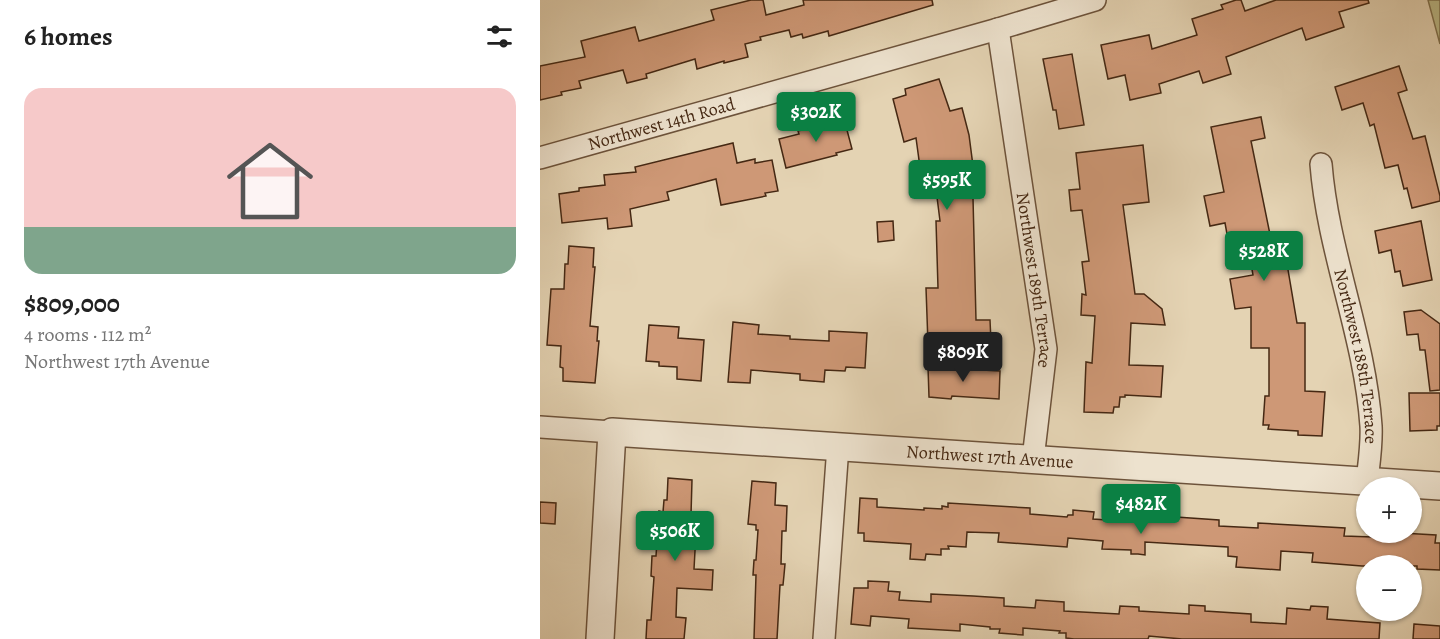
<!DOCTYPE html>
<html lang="en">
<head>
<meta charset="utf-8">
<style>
  body { margin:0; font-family:Alegreya,serif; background:#f2f2f2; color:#222; height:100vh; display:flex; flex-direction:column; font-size:22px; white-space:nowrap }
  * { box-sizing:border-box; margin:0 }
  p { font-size:20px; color:#767676 }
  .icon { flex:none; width:33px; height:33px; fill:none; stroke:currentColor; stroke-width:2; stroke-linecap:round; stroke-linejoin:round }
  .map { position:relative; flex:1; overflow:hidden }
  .side { display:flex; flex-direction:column; background:#fff; width:540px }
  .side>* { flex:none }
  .tools { position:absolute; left:816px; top:477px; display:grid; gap:12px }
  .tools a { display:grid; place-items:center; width:66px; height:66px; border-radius:50%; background:#fff; box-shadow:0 2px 4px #0004; font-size:30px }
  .price { position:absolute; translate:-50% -51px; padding:0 14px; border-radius:6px; background:#0b8043; color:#fff; font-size:20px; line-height:39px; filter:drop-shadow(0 2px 3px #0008) }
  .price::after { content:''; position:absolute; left:50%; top:36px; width:18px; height:14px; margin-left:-9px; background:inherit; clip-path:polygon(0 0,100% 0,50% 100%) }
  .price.selected { background:#222; color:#fff }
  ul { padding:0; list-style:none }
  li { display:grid; align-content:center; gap:12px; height:318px; padding:0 24px }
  li span { display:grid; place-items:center; height:186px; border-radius:18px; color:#555 }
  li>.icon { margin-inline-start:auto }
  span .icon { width:108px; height:108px; fill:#fffc; stroke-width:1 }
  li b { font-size:26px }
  h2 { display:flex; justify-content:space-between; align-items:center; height:72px; padding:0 24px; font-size:26px }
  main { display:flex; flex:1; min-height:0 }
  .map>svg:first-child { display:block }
  .green { fill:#bbba88; stroke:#80714e; stroke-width:1.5 }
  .building { fill:#ce9876; stroke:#452813; stroke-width:1.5 }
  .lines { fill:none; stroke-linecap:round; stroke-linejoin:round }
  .minor-casing { stroke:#6d533b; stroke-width:24 }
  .tertiary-casing { stroke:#6d533b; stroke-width:30 }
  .minor { stroke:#ede2ce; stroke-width:21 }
  .tertiary { stroke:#ede2ce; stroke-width:27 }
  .labels { text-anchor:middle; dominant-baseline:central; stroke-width:5; stroke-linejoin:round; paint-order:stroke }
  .street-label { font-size:18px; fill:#452813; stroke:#ede2ce }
</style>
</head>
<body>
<main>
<section class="side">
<h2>6 homes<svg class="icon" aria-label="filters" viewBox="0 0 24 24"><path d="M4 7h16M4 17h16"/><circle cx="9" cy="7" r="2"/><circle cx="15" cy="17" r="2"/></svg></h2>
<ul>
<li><span style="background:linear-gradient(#f6c9c9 75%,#7fa58c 0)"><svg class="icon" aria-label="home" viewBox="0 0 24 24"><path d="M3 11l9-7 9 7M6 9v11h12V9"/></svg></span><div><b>$809,000</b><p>4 rooms · 112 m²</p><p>Northwest 17th Avenue</p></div></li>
</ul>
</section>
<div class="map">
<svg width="900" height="639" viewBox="0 0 900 639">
  <rect width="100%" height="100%" fill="#e4d3b3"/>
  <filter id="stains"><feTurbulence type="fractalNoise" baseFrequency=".00333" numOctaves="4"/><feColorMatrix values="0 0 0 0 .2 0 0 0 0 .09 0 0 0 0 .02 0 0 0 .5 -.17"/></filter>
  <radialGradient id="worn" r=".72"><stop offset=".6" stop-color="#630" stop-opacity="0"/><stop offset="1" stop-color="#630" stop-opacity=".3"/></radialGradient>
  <path class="green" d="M888,0H900V44Z"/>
  <g class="building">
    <path d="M211,0H223L226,15L264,5L263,0H392L393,5L289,36L288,31L263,38L262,34L251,37L249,30L220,37L221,40L205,44L208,57L184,63V61L157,69L155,59L106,74L107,78L87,83L83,70L39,81L41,88L21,92L22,95L0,100V66L45,57L41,41L95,27L99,41L174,20L171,10Z"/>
    <path d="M696,0H701L705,11L736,0H828L829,3L799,12L804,27L766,40L762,28L686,57L691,74L663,83L659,71L619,84L621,93L590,100L585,75L568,79L561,45L609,35L612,49L657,35L652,19L683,9L681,5Z"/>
    <path d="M532,54L544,125L519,129L516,110H513L503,59Z"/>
    <path d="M859,66L867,90L858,93L873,139L885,136L900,196V201L872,208L867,188L864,189L858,165L845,168L834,124L830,126L823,103L802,110L795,87Z"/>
    <path d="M399,79L410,111L422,108L429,135L437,197L433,198L436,320H450L451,342L388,344L386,288H398L396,221H400L395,181L382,182L376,138L364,142L353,99L366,95L365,89Z"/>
    <path d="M303,115L312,149L296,153L297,155L246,168L239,139L259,134L258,131L283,124L282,121Z"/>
    <path d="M721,117L725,138L711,141L734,254L745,252L757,323H765V391L785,392L782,436L758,435V431L728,429L729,425H723L725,396H729V348H711V307L695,309L690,279L713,275L707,242L689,245L685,223L670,226L664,196L684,192L671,127Z"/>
    <path d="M193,143L197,163L215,159V163L232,160L238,191L225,193L226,196L181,205L176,179L127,192L129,200L90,209L92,226L68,229L67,218L22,223L19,194L39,191V188L65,185L64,175L96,172L95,167Z"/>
    <path d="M603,145L609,202L583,205L595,294H604L622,309L625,325L591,323L589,365L623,366L621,397L585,395V397H580L579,407H574L573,413L544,412L546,362L552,363L555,316L541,315L542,294L546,295L542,262L549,261L542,210L531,211L529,190L540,189L536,153Z"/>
    <path d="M353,221L354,240L338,242L337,222Z"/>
    <path d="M881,221L892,280L863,286L860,271L855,272L851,250L839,253L835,231Z"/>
    <path d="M29,246L54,248L53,267H55L50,326L58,327L57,341H59L55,383L23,381V368L20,367L21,346L7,345L11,289H24L25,264H28Z"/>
    <path d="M881,310L900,324V390L890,391L885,350H880L878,334L867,335L864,312Z"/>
    <path d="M193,322L219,325L218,334L250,336V339L289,341V331L327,333L325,368L306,367L305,371L285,370L284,382L260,380V374L211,370L210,383L188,382Z"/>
    <path d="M109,325L139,327L138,338L164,340L161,381L137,379V367L119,366V362L106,361Z"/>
    <path d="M388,367L460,371L459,399L412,396L411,399L389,397Z"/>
    <path d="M869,393H900V426H897V430L870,431Z"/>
    <path d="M128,478L152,480L151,515H157L154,569L173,570L172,590L137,588L136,617L146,618L144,639H106L107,620H111L114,577L111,576L112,556H116L119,511L123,512L124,500H127Z"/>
    <path d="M212,481L236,483L235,505L247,506L246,531H242L241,564H245L244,575L243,585H240L237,639H214L216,575H213L214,560H216L218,530H216V525L208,524Z"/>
    <path d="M320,498L337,499V507L384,510V508L402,509V506L408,507V503L490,508V514L527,517L528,515H533V510L554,512L553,519L582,521V518H593V514L679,520V526L718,528V523L805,528L804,536L833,537L834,534L844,535V532L896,535L895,543H900V570L877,569V566H822L772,562L773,553L741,551L740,570L696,567L697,557L688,556V547L605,542V555L598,554H591V550L562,549L563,541L528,538L527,547L500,545L458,542L459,533L427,532L426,547L408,546L409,549H401V555L386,554L385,560L370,559L371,544L324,541V533H318Z"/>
    <path d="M0,502L16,503L15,524L0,523Z"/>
    <path d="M328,581L349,582L348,591L360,592L359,600L391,602V594L433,596L464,598V606L495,608L496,600L524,602V611L579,614L580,606L599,607V611L649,614V605L665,606V611L711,614V622L746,624L747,608L770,610L771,606L788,607L787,619L840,623L839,639H642L609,636L608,639H534L526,638V633H519L520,631L483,628V635L459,633L460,629H450V627L420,624V631L368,628L369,619L331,616L330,626L311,624L314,588H328Z"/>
    <path d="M874,624L900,626V639H873Z"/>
  </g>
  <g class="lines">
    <defs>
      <g id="minor">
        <path id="s1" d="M458,29L506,349L493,459"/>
        <path id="s2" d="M0,158L458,29L555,0"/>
        <path id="s3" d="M781,164C788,253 825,337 831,426C832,444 829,463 827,481"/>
        <path d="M0,427L72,432"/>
        <path d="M284,639L298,446"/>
      </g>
      <g id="tertiary">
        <path id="s4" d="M60,639L72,432L900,486"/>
      </g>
    </defs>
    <use href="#minor" class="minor-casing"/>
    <use href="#tertiary" class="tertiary-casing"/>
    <use href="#minor" class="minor"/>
    <use href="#tertiary" class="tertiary"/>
  </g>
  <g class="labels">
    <g class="street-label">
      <text stroke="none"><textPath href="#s2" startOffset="126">Northwest 14th Road</textPath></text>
      <text stroke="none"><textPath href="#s1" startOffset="254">Northwest 189th Terrace</textPath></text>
      <text stroke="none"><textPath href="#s3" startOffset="196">Northwest 188th Terrace</textPath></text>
      <text stroke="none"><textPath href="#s4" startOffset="586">Northwest 17th Avenue</textPath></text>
    </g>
  </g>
  <rect width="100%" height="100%" filter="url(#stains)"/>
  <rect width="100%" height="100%" fill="url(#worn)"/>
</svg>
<div class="tools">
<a>+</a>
<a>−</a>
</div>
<b class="price" style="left:276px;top:143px">$302K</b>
<b class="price" style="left:407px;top:211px">$595K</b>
<b class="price" style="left:724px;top:282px">$528K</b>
<b class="price selected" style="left:423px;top:383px">$809K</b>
<b class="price" style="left:601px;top:535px">$482K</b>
<b class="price" style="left:135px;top:562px">$506K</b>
</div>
</main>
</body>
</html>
